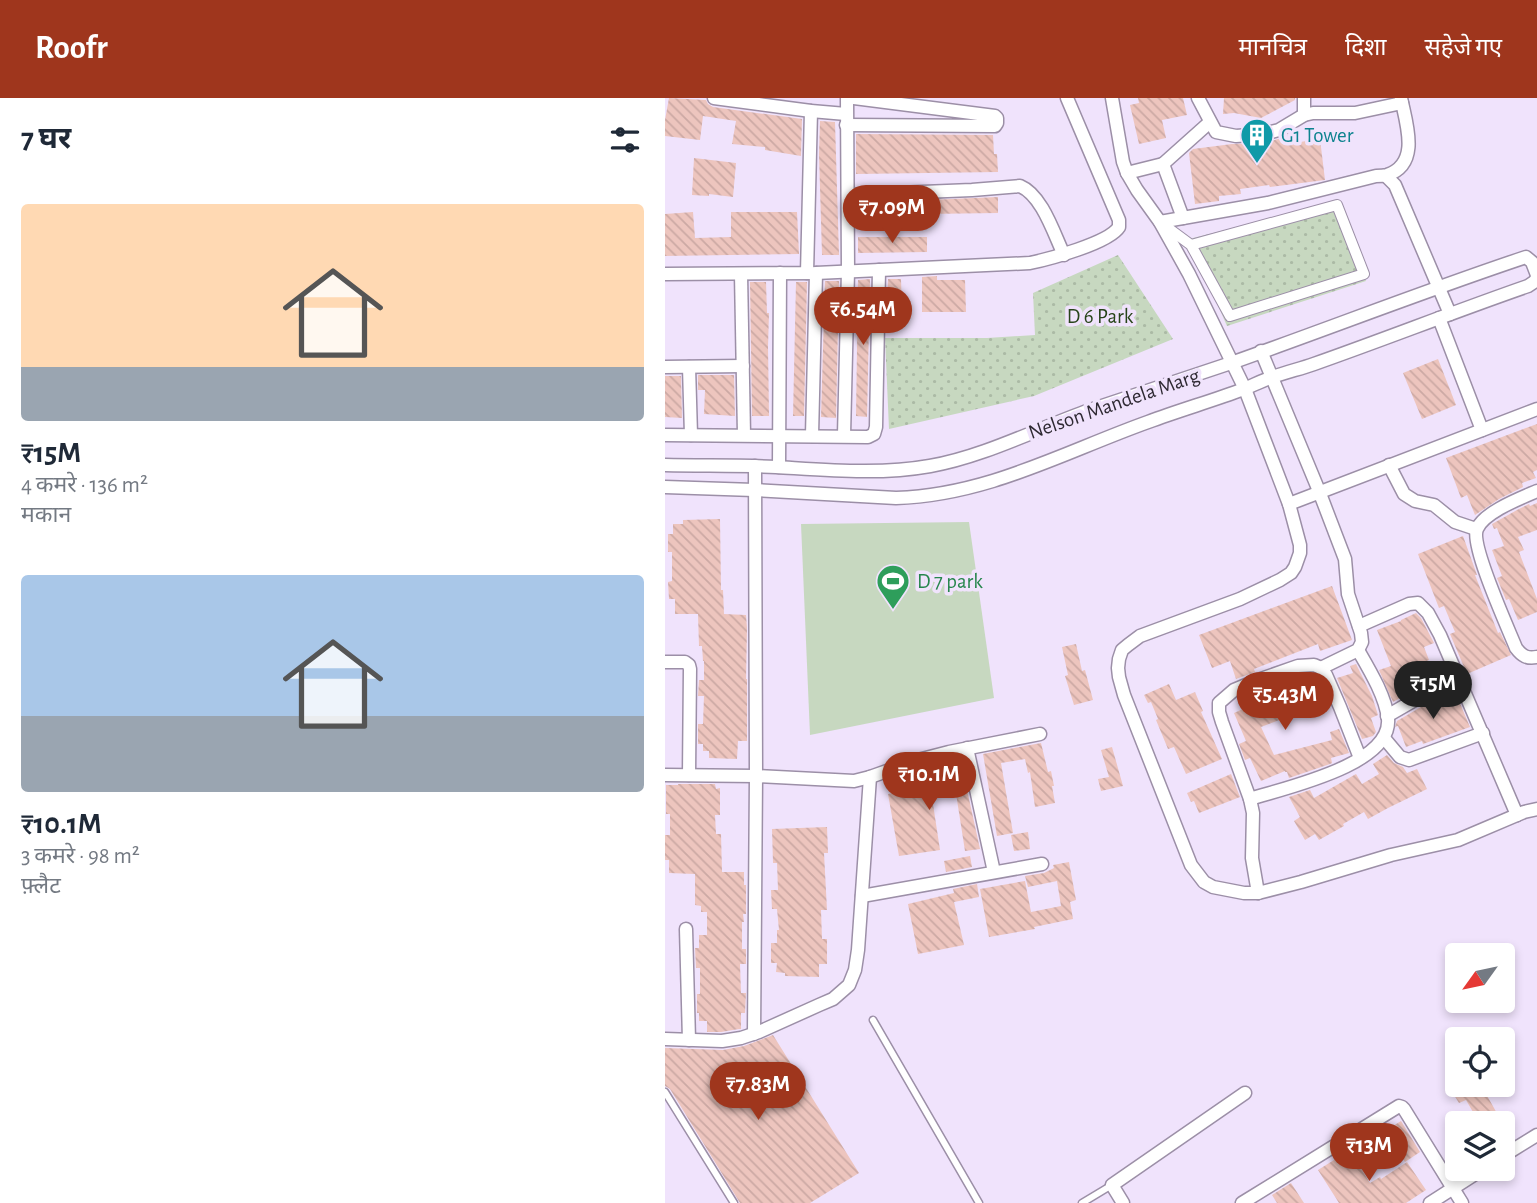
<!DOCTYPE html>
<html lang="hi">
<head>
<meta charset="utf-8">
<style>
  body { margin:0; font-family:"Alegreya Sans","Noto Sans Devanagari",sans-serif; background:#f2f2f3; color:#1f2937; height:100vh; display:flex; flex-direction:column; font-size:26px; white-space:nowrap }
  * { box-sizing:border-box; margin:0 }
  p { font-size:23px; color:#747a83 }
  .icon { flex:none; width:38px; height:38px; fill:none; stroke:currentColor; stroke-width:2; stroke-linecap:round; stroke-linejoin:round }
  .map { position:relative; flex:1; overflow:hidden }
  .drawer { display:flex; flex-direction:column; background:#fff; width:665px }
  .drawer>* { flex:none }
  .needle { width:46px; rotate:237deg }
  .controls { position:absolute; left:780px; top:845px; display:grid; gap:14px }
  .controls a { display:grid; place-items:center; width:70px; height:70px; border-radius:7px; background:#fff; box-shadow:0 4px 10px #0003; font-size:35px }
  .price { position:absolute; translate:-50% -60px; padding:0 16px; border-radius:24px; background:#9f361d; color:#fff; font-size:23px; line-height:46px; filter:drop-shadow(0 2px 4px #0008) }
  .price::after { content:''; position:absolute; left:50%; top:42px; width:21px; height:16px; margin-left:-10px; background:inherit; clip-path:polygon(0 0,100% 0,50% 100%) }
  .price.selected { background:#222; color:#fff }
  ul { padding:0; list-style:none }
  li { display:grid; align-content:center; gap:14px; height:371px; padding:0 21px }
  li span { display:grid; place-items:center; height:217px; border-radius:7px; color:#555 }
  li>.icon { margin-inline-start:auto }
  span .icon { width:126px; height:126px; fill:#fffc; stroke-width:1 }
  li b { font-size:30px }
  h2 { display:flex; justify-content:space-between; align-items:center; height:84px; padding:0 21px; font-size:30px }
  header { display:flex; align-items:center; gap:42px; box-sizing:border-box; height:98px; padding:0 35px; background:#9f361d; color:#fff }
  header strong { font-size:33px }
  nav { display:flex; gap:38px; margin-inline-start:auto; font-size:24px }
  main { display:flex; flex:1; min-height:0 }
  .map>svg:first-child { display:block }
  .grass { fill:url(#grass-dots) }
  .pitch { fill:#c7d8c0 }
  .building { fill:url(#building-back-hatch) }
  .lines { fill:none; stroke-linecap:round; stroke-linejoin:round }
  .service-casing { stroke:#9c8fa7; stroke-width:9 }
  .pedestrian-casing { stroke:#9c8fa7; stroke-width:12 }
  .minor-casing { stroke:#9c8fa7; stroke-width:15 }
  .service { stroke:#fff; stroke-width:6 }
  .pedestrian { stroke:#fff; stroke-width:10 }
  .minor { stroke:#fff; stroke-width:12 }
  .labels { text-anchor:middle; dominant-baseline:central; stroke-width:7; stroke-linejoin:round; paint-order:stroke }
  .culture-label { font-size:21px; fill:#0d838f; stroke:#f0e3fc; text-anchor:start }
  .park-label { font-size:21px; fill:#28451a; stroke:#f0e3fc }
  .street-label { font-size:21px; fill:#2f2a33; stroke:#f0e3fc }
  .leisure-label { font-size:21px; fill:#27864d; stroke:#f0e3fc; text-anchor:start }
</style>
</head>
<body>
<header>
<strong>Roofr</strong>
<nav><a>मानचित्र</a><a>दिशा</a><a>सहेजे गए</a></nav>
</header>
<main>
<section class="drawer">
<h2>7 घर<svg class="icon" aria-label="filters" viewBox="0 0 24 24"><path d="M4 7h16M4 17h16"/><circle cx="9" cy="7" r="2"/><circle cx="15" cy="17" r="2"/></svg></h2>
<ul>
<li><span style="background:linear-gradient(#ffd9b3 75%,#9aa5b1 0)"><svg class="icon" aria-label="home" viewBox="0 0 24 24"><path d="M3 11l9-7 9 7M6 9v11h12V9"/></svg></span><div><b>₹15M</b><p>4 कमरे · 136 m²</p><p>मकान</p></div></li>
<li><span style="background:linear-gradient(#a9c7e8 65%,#9aa5b1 0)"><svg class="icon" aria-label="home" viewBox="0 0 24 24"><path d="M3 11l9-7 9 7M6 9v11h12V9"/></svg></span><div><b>₹10.1M</b><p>3 कमरे · 98 m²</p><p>फ़्लैट</p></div></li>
</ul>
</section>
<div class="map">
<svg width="872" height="1105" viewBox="0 0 872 1105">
  <defs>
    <pattern id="grass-dots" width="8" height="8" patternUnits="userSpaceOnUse" patternTransform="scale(1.75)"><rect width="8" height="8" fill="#c7d8c0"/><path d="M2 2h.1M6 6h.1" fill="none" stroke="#abbaa5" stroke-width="1.8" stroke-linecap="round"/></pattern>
    <pattern id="building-back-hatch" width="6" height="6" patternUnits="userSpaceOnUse" patternTransform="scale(1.75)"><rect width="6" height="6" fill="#edc5be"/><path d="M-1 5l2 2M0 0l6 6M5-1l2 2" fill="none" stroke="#cca9a4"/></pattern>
  </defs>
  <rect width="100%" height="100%" fill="#f0e3fc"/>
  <g class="grass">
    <path d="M672,104L701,183L562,228L524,141Z"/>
    <path d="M453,157L508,241L369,298L224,331L220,240H322L370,237L368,195Z"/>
  </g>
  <path class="pitch" d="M304,424L329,600L145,637L136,426Z"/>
  <g class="building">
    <path d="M4,0L41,2L43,6L48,9L137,21L136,58L100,52V49L67,46L71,23L38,18L35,42L0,38V22Z"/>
    <path d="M473,0H518L522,17L497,22L501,40L474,46L465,7L474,5Z"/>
    <path d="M559,0H630V2L596,20L569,15L558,16Z"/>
    <path d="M155,23L170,24L174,157H157L154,56Z"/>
    <path d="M630,32H634L635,44L655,41L660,82L605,89L604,87L575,91L576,96L554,98V103L530,106L524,55L528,51L567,46L600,45L616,40Z"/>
    <path d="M191,36L328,37L329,56H332L333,74L191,76Z"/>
    <path d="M29,60L71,65L68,99L44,96V98L27,97Z"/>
    <path d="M333,99V115L192,117V105Z"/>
    <path d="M28,114L30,140L66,139V114H132L134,156L0,158V116Z"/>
    <path d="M193,139H262V154L193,155Z"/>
    <path d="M272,178V182H300L301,214H257V179Z"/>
    <path d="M205,181L202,319L191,318L193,182Z"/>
    <path d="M223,181H236L237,216H222Z"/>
    <path d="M160,183H174L171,320L156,319Z"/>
    <path d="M85,184H101L102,215H104L103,249L104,318H87Z"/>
    <path d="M131,184H142L139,318H128Z"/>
    <path d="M773,261L791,307L757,321L738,275Z"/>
    <path d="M33,277H69L70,318L39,316L40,292H33Z"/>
    <path d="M0,278H16L17,320L0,319Z"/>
    <path d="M872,326V372L868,374L871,380L857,385L858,389L834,401L810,417L802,397L796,400L781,360Z"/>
    <path d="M872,405V432L853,439L859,452L854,454L872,501V514L853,522L844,501L841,502L832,480L837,478L827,452L839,448L832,430L829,431L827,426L852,412L864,406L865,408Z"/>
    <path d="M55,421L56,492H58L59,516L81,517L82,530L81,581H82V643H73L72,661L44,660V653H38V646H33V626H38L39,598H33L34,582H39V563H38L37,548H34L33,516H10V501H4L3,484L7,483V454H3V436H8V426H18V422Z"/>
    <path d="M798,438L812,477H810L833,535L835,534L846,557L802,576L785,536L790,534L779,508L774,510L753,456Z"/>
    <path d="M667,488L687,542L655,553L653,546L589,571L590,574L571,581L565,563L547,570L534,537Z"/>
    <path d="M751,515L756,520L769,545L759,549L764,562L755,566L762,583L770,580L728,604L714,572L726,568L712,532L736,523V522Z"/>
    <path d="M411,546L417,573L420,572L428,602L409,607L400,578L403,577L397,549Z"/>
    <path d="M691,566L707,598L713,617L706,620L711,634L708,638L697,641L672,580L688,575L685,568Z"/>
    <path d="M648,576L653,581L660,597L614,611L617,621L596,629L609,657L667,642L665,634L674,631L684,655L666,660L667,665L665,666L624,680L622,674H620V673L596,683L585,660L580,662L574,646L581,643L569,615L598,602L594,591L603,588V590L621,583L622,585Z"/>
    <path d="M504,586L511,602L530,594L538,613L536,614L557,661L521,676L509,649L503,651L491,622L493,621L486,604L483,605L479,597Z"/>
    <path d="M780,595L783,599L791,596L805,629L758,646L757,643L741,649L733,628L730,629L732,623Z"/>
    <path d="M376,645L383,674L386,673L389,688H387L390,705L370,709L365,674L363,675L360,661L336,665L348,735L332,738L318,656Z"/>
    <path d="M447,649L458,688L436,693L433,681L444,679L436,652Z"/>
    <path d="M722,657L729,665L738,669L742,675L752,671L762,691L723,710L703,721L699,714L678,726L679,728L654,742L650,736L640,742L629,723L635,719L624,699L645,692L649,700L691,676L697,686L714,676L708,666Z"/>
    <path d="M261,669L262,675L297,669L315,751L300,753L290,689L266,693L275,752L234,758L223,696L248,691L245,674Z"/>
    <path d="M566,676L575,699L534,715L529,703L526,704L522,695Z"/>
    <path d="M13,686H50L51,691L55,690V717H50L51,736H56L57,774H79V787H81V816H78L79,824H77V851H81V866H75L76,895H81L80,915H76V931H74L56,934H42V923H34V915H32V896H35V870H31L30,850H34V837H42V814H36V808L30,807V776L4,775V762H0V737H5V716H1V687H13Z"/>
    <path d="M162,729L163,755H159L162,812H156L157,841H162V866H154V879L120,878V875L111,874L112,865H106V845H112V832H114L112,811H107L106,792H113L112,765H108L107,731Z"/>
    <path d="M363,734L365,751L349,753L346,737Z"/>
    <path d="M305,758L307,769L281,774L279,763Z"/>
    <path d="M404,764L411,802L405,804L408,821L369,829L370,831L324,839L315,791L360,783L366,814L396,808L392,783L363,789L360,778L379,775L389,770L388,767Z"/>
    <path d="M312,786L314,799L289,804L299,847L253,856L243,806L289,795L288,791Z"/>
    <path d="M108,937L194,1075L145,1105H75L5,991L0,988V950L58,952L79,948Z"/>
    <path d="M806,987H816L838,1026H815L801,1002L794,1005L789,997Z"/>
    <path d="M736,1023L755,1054L740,1064L720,1033Z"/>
    <path d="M683,1050L705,1085L715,1079L716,1081L742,1064L761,1092L741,1105H674L653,1072L677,1057L675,1055Z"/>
    <path d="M626,1085L639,1105H612L607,1097Z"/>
  </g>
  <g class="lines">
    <defs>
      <g id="service">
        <path d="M208,922L314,1105"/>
        <path d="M0,994L69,1105"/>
        <path d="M417,1105L447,1087"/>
      </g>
      <path id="pedestrian" d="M499,127L526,147L565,218L699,176L672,107L526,147"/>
      <g id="minor">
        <path d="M49,0L146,13L181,16"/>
        <path d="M447,0L458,64L462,75L472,92L495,124L524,176L580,291L624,406L635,447V455L630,469L626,475L615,482L575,501L475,538L463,547L457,552L454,561L453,570L454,579L459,597L526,767L539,784L548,789L579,795H593L636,784L726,757L793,742L859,714L872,711"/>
        <path d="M533,0L551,34L571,38L598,36L614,32L639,17L648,15H690L737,5"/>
        <path d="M639,0V17"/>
        <path d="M181,27L330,28L332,25V20L330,18L189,0"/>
        <path d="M462,75L498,66"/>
        <path d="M721,78L730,87L785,216"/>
        <path d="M183,97L307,92L355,88C377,97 389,136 399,157"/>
        <path d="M518,120L498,66L545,24"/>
        <path d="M495,124L603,105L711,78C715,78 718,78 722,77C756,66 741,25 736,0"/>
        <path d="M142,175L146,13"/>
        <path d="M0,176L151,175L365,165C384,161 444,145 454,129V122L402,0"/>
        <path d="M76,176L79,337"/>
        <path d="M774,220L817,332"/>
        <path d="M596,253L654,393L680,461L683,496L696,535L697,544L693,552L656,570"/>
        <path d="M0,269L78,268"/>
        <path d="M24,269L26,337"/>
        <path d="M0,337L203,339L209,336L211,329L214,172"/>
        <path d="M147,337L151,175"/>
        <path d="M179,337L183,173L182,0"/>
        <path d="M0,367C37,368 74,367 111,369C162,372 215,377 265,368C318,359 374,330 425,312C472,296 519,281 566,265C665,230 762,192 861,159L867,164L872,177"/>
        <path d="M724,367L739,396L750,403L769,407L790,424L811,431"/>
        <path d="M114,369L115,175"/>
        <path d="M0,389L89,392L231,400C323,397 399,354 483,324C515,312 547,303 579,291C589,287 598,282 608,279C621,274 635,271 649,266C720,241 791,213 863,188L869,184L872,180"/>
        <path d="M872,393C856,400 819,414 812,431C805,447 843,530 851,550C857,558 862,561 872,559"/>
        <path d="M624,406L872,311"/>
        <path d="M694,528L744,506L753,505L763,515L775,537L852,717"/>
        <path d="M0,564H20L24,567L25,571L24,677"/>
        <path d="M722,618L793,577"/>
        <path d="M719,640L735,659L744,662L818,635"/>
        <path d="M302,650L329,774"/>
        <path d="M0,677L91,678L189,683L205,679L253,662L284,654L375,636"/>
        <path d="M585,701C619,690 727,667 723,621C721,599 704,571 693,552"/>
        <path d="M593,795L587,760L588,715L585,701L557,624L554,614V605L569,592L593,582L633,568L649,567L656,570L661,577L675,609L695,660"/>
        <path d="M197,798L377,766"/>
        <path d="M21,831L24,942"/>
        <path d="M89,936L91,678L90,368"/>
        <path d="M0,941L57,943L76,940L94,934L154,907L168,901L184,887L190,872L193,852L205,679"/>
        <path d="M838,1058L872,1037"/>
        <path d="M458,1105L447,1087L580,995"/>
        <path d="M577,1105L734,1008L737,1009L739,1011L797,1105"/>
        <path d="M765,1105L818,1071"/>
      </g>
    </defs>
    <use href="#service" class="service-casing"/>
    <use href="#pedestrian" class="pedestrian-casing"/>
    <use href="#minor" class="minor-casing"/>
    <use href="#service" class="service"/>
    <use href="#pedestrian" class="pedestrian"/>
    <use href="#minor" class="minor"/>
  </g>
  <defs>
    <symbol id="building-pin" viewBox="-11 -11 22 30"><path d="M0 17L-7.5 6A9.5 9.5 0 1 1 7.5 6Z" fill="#0f9aa8" stroke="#f0e3fc"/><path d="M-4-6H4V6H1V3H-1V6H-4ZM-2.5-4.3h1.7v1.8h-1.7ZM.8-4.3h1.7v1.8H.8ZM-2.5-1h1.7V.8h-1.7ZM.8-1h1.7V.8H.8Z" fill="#fff"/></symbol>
    <symbol id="stadium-pin" viewBox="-11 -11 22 30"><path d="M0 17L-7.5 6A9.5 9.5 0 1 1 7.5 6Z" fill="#2e9e5b" stroke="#f0e3fc"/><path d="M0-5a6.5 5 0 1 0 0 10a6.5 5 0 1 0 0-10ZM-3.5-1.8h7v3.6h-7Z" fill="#fff"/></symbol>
  </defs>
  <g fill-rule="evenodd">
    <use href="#building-pin" x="573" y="18" width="38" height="52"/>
    <use href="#stadium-pin" x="209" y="464" width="38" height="52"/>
  </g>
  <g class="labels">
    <g class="culture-label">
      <text x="616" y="37">G1 Tower</text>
    </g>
    <g class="park-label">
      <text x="435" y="218">D 6 Park</text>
    </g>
    <g class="street-label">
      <text transform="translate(449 306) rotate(-19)">Nelson Mandela Marg</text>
    </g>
    <g class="leisure-label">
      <text x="252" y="483">D 7 park</text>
    </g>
  </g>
</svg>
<div class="controls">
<a><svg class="needle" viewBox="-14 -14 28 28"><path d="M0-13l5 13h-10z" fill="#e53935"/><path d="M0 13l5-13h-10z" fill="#747a83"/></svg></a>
<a><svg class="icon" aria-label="locate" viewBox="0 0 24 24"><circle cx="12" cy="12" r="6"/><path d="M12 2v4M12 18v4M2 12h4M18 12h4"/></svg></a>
<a><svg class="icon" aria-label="layers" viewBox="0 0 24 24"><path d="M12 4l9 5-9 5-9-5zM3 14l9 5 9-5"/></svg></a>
</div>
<b class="price" style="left:227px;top:147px">₹7.09M</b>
<b class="price" style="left:198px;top:249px">₹6.54M</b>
<b class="price selected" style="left:768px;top:623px">₹15M</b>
<b class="price" style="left:620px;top:634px">₹5.43M</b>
<b class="price" style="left:264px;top:714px">₹10.1M</b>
<b class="price" style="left:93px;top:1024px">₹7.83M</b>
<b class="price" style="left:704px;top:1085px">₹13M</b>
</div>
</main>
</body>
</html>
